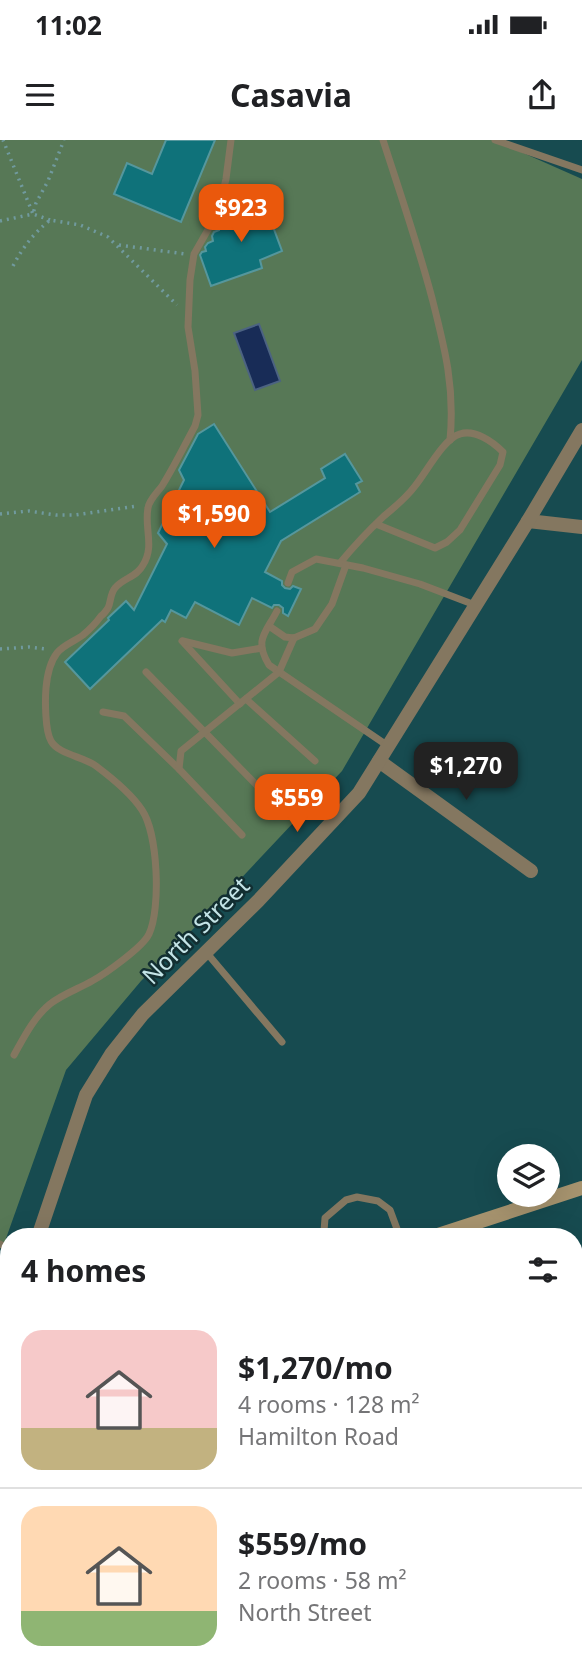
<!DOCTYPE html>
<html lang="en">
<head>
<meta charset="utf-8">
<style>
  body { margin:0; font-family:"Noto Sans",sans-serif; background:#f6f6f6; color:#202124; height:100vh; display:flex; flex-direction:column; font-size:26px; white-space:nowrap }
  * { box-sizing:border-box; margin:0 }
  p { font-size:23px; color:#757577 }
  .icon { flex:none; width:38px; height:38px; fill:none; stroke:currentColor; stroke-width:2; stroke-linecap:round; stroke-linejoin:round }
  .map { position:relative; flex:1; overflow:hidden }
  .drawer { position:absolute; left:0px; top:1088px; width:583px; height:450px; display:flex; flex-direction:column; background:#fff; border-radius:28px 28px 0 0; box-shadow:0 7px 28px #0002 }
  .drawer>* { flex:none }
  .fabs { position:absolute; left:497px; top:1004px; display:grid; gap:14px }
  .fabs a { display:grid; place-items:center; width:63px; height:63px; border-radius:50%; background:#fff; box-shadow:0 7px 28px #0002; font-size:35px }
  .price { position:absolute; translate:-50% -60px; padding:0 16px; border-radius:14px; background:#ea580c; color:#fff; font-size:23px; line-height:46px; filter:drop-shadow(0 2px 4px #0008) }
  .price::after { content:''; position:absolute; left:50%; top:42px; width:21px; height:16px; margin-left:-10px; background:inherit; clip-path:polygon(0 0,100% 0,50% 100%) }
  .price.on { background:#222; color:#fff }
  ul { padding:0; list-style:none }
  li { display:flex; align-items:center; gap:21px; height:175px; padding:0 21px }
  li+li { border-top:2px solid #e0e0e0 }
  li span { display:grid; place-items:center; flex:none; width:196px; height:140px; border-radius:21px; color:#555 }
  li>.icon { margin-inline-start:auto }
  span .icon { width:84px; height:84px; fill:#fffc; stroke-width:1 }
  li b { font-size:30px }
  h2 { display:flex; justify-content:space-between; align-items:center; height:84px; padding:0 21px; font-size:30px }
  .status { display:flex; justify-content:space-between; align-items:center; height:49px; padding:0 35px; background:#fff; direction:ltr }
  .status svg { height:19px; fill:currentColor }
  header { display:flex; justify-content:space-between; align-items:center; height:91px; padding:0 21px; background:#fff; font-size:32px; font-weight:700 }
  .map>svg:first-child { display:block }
  .green { fill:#577856 }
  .water { fill:#182c57; stroke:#4c6382; stroke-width:2 }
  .building { fill:#0f727a; stroke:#55979d; stroke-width:2 }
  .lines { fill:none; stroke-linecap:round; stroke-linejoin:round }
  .path { stroke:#709a9e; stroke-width:3.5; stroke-dasharray:2 5; stroke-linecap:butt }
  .service { stroke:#847760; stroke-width:7 }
  .minor { stroke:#847760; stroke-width:14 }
  .tertiary { stroke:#847760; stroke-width:14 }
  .secondary { stroke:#a7946f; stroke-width:14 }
  .labels { text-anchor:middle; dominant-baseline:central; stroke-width:5; stroke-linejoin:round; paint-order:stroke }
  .street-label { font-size:24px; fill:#c4e4e7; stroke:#122e31 }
</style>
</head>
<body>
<div class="status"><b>11:02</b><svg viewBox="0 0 49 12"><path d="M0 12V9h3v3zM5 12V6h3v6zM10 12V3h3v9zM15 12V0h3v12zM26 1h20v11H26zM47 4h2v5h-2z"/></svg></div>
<header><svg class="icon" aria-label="menu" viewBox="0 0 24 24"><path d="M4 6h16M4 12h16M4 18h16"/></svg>Casavia<svg class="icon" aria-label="share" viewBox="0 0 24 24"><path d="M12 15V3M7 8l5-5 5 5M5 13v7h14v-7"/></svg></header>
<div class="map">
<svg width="582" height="1538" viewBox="0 0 582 1538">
  <rect width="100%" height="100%" fill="#174b50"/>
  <path class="green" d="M0,0H494L582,39V220L342,631L199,783L141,841L66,930L4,1104L0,1102Z"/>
  <path class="water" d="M259,184L280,241L255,250L234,193Z"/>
  <g class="building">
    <path d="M166,0H215L181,82L114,54L127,23L152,34Z"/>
    <path d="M262,57L282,111L260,120L262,128L211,146L200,115L202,112L206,111L205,107L208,103L213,101L212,96L214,92L219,90L218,84L244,74L241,65Z"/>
    <path d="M214,284L270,372L325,338L321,329L345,314L362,341L356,344L360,352L281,401L265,432L282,441V445L285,448L290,449L293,446L301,449L288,476L283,473V468L279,465H274L272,468L252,458L239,485L195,462L186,478L171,470L165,482L162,480L90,549L65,522L109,480L108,478L126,461L134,470L167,404L158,393L184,340L179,330L198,294Z"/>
  </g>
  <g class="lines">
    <g class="path">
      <path d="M50,80L33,74L36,63L48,41L64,0"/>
      <path d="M0,81L33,74L3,0"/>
      <path d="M119,105L185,114"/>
      <path d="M13,126C23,107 33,94 50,80L80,85L108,97L177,165"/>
      <path d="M0,374L29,371L56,375H75L137,366"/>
      <path d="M0,509L29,507L45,509"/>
    </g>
    <g class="service">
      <path d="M383,0C400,53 418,105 432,158C445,209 455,247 450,300"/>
      <path d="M495,0L582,30"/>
      <path d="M340,423C354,406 368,391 384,376C395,367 407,357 415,346C426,333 444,298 460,294C475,289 493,302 503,312L500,325L460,390L447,402L435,408L376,384"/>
      <path d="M288,443L292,432L316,419L363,428L420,444L475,465"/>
      <path d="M277,471C265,494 254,500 269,525L388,606"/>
      <path d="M269,486L285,497L294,498L315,489L332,464L346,425"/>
      <path d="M182,501L240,564"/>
      <path d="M183,501L232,513L262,508"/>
      <path d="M146,532L278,667"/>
      <path d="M246,559L315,621"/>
      <path d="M103,572L124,576L179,629"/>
      <path d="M242,695L179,629L181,611L279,532L294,498"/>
      <path d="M206,812L282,902"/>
      <path d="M14,915C24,897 34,877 50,864C63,854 78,849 92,841C105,834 143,807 149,794C161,768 158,694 142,670C131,653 112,638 96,626C84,617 58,614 51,601C45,591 45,560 46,548C47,537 50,522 57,513C63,505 75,501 83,495C89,490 96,483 101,476C104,474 106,471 108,468C111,462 110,454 115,448C123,438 137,437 143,425C155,406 144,388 148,368C149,360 157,353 162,346C174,327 184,306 195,286L198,275L195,231L188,187L190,140L194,114L213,81L220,64L226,39L231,0"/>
      <path d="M326,1097L324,1091L325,1078L346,1060L357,1057L378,1061L390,1070L400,1097"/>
      <path d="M0,1104L9,1109"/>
    </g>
    <g class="minor">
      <path d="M528,381L582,387"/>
      <path d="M379,621L531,731"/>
      <path d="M0,1268L9,1278"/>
      <path d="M572,1530L582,1537"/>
      <path d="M0,1533L9,1528"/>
      <path d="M494,1538L499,1530"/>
    </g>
    <g class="tertiary">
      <path d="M38,1097L86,955L112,913L143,874L258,761L359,653L528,381L582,290"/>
      <path d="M0,1208L9,1183"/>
    </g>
    <g class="secondary">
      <path d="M432,1097L582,1048"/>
      <path d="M0,1245L9,1242"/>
    </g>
  </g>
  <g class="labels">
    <g class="street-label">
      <text transform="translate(195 790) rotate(-45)">North Street</text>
    </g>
  </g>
</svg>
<div class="fabs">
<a><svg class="icon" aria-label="layers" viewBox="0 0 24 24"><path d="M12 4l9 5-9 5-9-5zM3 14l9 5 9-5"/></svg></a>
</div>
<b class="price" style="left:241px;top:104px">$923</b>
<b class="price" style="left:214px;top:410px">$1,590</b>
<b class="price on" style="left:466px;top:662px">$1,270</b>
<b class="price" style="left:297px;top:694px">$559</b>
<section class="drawer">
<h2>4 homes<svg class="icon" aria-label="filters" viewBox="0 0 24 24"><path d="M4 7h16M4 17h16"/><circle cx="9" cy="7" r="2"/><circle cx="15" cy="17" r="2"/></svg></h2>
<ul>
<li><span style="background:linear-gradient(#f6c9c9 70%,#c2b280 0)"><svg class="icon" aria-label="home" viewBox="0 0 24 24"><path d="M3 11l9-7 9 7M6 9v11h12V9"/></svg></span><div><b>$1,270/mo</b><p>4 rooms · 128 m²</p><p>Hamilton Road</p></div></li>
<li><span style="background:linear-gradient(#ffd9b3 75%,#8fb573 0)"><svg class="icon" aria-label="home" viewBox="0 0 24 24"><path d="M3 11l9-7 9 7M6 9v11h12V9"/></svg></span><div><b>$559/mo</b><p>2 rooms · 58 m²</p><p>North Street</p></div></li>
</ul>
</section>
</div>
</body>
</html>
